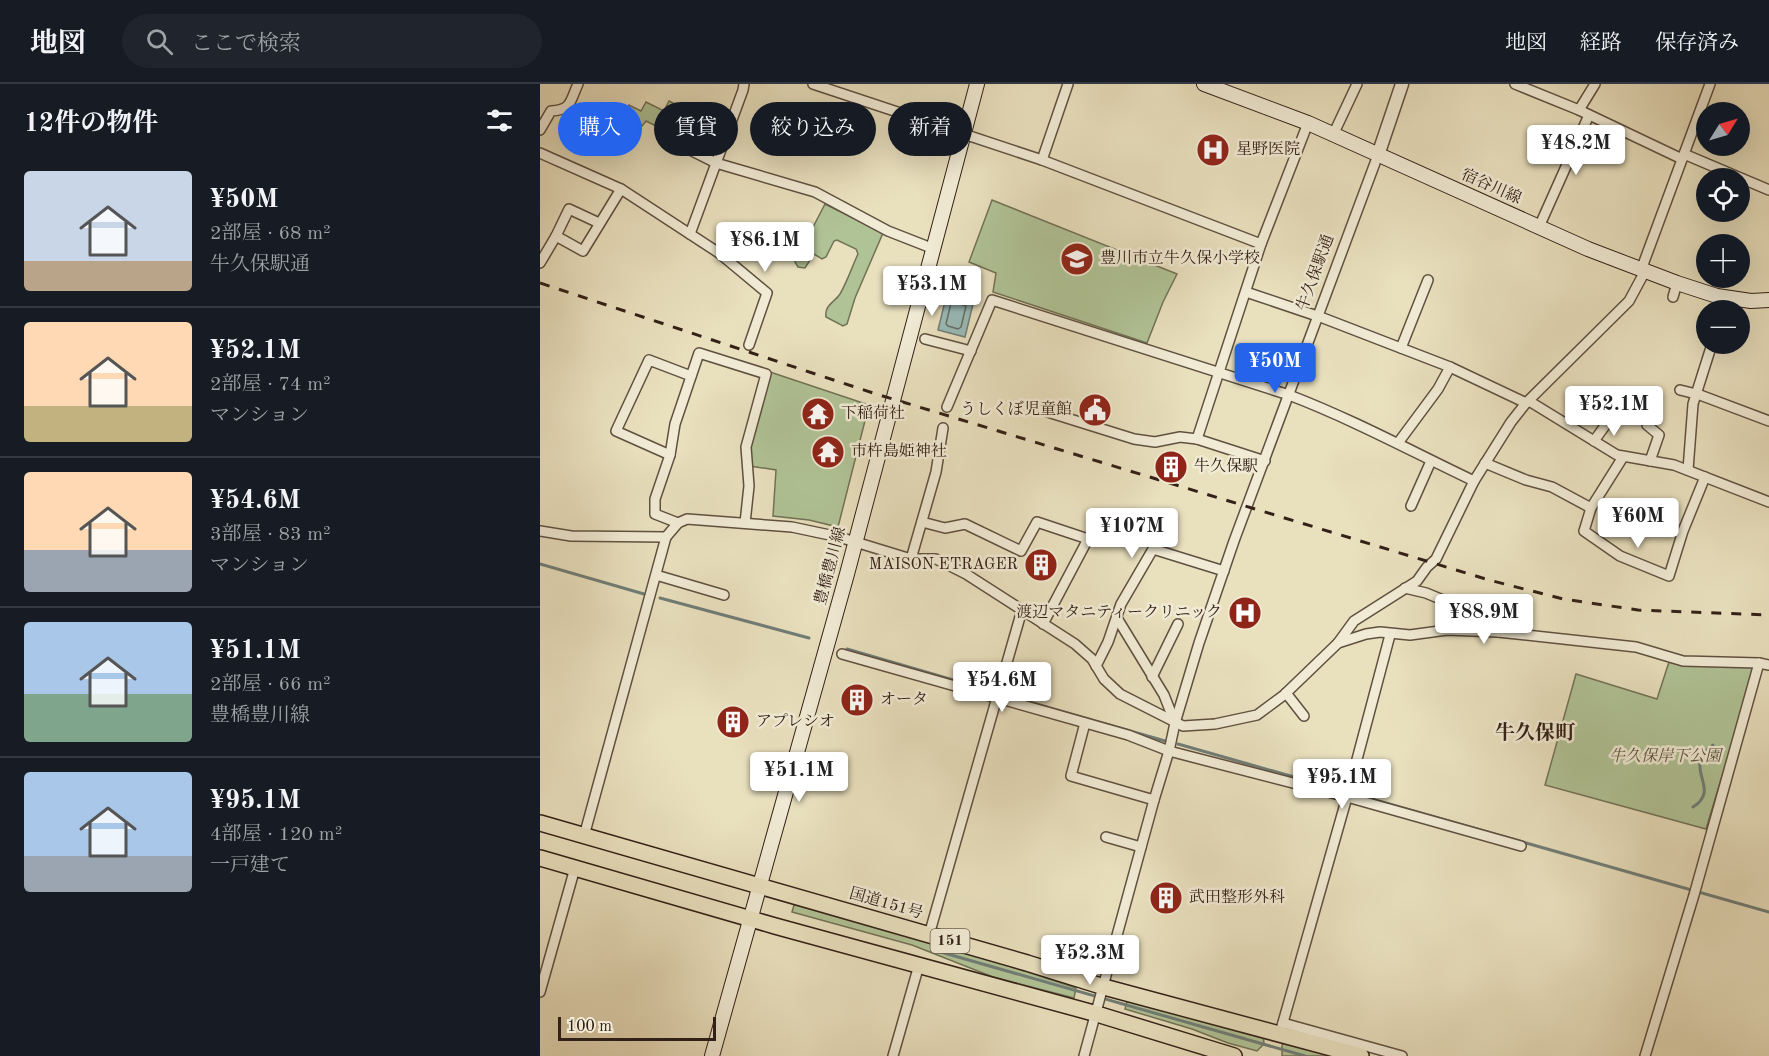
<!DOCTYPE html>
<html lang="ja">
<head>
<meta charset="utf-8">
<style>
  body { margin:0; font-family:"Old Standard TT","Noto Serif JP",serif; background:#20242c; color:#f1f3f6; height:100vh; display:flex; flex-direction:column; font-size:22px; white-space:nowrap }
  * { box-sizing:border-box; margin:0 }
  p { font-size:20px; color:#9ea1a6 }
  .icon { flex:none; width:33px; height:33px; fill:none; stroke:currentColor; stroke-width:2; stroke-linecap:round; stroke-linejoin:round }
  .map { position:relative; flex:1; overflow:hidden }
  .drawer { display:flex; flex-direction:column; background:#171b24; width:540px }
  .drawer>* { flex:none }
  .hud { position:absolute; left:18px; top:18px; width:570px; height:54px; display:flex; gap:12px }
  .needle { width:39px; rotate:53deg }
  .fabs { position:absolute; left:1156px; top:18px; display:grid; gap:12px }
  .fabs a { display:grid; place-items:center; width:54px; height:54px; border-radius:50%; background:#171b24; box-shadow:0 6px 24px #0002; font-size:30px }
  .scale { position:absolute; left:18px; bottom:15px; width:158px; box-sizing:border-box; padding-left:6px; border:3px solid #332016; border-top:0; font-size:16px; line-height:21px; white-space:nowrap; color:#332016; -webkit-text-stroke:4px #f1ebd5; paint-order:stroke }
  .price { position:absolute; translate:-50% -51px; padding:0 14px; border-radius:6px; background:#fff; color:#222; font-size:20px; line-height:39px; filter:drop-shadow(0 2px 3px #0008) }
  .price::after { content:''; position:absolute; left:50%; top:36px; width:18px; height:14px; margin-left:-9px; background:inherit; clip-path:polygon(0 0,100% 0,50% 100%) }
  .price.active { background:#2563eb; color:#fff }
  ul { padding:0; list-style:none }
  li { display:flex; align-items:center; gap:18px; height:150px; padding:0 24px }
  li+li { border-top:2px solid #363941 }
  li span { display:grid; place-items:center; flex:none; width:168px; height:120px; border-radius:6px; color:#555 }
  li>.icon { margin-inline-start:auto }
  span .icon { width:72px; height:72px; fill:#fffc; stroke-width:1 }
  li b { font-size:26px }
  h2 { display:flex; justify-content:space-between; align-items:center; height:72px; padding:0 24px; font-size:26px }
  .tag { padding:0 21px; border-radius:27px; background:#171b24; box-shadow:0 6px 24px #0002; font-size:21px; line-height:54px }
  .tag.active { background:#2563eb; color:#fff }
  header { display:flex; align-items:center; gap:36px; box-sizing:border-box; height:84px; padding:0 30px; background:#171b24; border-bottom:2px solid #363941 }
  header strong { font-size:28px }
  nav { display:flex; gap:33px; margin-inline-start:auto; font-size:21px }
  .search { width:420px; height:54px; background:#20242c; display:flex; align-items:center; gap:15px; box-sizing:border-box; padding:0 21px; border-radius:33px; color:#9ea1a6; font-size:22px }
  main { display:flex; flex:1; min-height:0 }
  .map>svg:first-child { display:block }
  .green { fill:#b0c396; stroke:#727256; stroke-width:1.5 }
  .water { fill:#99bbb8; stroke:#707d77; stroke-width:1.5 }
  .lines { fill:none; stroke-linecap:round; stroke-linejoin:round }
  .shore { stroke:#666e67; stroke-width:1.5 }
  .stream { stroke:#707d77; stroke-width:3 }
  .minor-casing { stroke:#605040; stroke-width:12 }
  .tertiary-casing { stroke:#605040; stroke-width:15 }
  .secondary-casing { stroke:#332016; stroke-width:16 }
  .trunk-casing { stroke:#332016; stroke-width:18 }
  .minor { stroke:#f1ebd5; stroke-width:9 }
  .tertiary { stroke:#f1ebd5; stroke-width:12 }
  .secondary { stroke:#f1ebd5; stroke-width:14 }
  .trunk { stroke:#e9e0be; stroke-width:15 }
  .rail { stroke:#332016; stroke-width:3; stroke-dasharray:10 10; stroke-linecap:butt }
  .labels { text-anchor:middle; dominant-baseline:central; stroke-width:5; stroke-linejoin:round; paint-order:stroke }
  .shield { fill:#f1ebd5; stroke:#6c5d4f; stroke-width:1.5 }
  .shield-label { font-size:15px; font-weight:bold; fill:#332016 }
  .poi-label { font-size:16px; fill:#332016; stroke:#f1ebd5; text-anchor:start }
  .street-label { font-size:16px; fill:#332016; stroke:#f1ebd5 }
  .park-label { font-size:16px; font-style:italic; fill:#58513c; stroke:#f1ebd5 }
  .quarter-label { font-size:20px; font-weight:bold; fill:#332016; stroke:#f1ebd5 }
</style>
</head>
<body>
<header>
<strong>地図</strong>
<div class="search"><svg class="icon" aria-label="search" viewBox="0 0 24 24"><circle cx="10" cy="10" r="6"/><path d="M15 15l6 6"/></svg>ここで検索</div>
<nav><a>地図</a><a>経路</a><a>保存済み</a></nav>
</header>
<main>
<section class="drawer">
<h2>12件の物件<svg class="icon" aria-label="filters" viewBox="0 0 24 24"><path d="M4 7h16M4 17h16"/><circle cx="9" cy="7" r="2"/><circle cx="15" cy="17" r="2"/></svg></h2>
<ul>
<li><span style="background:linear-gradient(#c9d6e8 75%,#b9a48a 0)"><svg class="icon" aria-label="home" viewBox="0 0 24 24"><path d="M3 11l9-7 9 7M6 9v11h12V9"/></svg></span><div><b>¥50M</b><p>2部屋 · 68 m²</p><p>牛久保駅通</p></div></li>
<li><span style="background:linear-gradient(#ffd9b3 70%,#c2b280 0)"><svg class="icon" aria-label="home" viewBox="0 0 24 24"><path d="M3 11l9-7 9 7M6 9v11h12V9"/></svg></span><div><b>¥52.1M</b><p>2部屋 · 74 m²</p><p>マンション</p></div></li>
<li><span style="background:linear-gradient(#ffd9b3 65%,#9aa5b1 0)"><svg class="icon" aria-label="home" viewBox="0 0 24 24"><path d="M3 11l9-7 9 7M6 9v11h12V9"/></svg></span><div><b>¥54.6M</b><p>3部屋 · 83 m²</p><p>マンション</p></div></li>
<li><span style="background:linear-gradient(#a9c7e8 60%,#7fa58c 0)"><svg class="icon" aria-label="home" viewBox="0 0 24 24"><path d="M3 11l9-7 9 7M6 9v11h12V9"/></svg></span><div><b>¥51.1M</b><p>2部屋 · 66 m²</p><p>豊橋豊川線</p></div></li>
<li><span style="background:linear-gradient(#a9c7e8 70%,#9aa5b1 0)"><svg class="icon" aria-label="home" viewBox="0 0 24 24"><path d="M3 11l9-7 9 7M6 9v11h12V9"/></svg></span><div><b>¥95.1M</b><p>4部屋 · 120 m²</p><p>一戸建て</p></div></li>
</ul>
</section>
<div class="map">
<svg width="1229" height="972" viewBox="0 0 1229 972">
  <rect width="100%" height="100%" fill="#e9e0be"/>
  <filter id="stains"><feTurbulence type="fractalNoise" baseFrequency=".00333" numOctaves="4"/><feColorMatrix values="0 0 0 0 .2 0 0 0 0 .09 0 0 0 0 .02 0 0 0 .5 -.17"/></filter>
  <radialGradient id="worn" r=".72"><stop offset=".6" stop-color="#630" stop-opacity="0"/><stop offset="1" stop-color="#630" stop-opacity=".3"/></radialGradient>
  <g class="green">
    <path d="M129,17L141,23L128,48L106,37L102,42L82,32L64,67L51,60L70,20L86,27L89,21L101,27L106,18L124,27Z"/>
    <path d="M452,116L637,190L623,218L607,259L453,208L456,189L429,178Z"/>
    <path d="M285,120L343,149L315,214L307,240L303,242L286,233C284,221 295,218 300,210C307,198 312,183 318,170L316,165L297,156L294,157L286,173L282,175L274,170L265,184L258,183L255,178Z"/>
    <path d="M230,288L329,321L298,443L269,436L233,432L236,386L210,382V363Z"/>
    <path d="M1129,578L1145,582L1215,583L1166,745L1005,701L1036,590L1117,615Z"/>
    <path d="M255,818L416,861L472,883L536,904L534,914L453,893L372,861L252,828Z"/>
    <path d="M588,913L723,949L724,960L717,967L688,959L652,945L585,925Z"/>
    <path d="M748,956L804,972H742V961Z"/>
  </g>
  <path class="water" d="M407,209L434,216L425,253L398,246Z"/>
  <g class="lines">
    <path class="shore" d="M414,217L426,222L421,243L418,245L408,242L406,240L411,219Z"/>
    <g class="stream">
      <path d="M0,480L104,510"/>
      <path d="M120,514L269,554"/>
      <path d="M307,565L451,607"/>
      <path d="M465,611L625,657"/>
      <path d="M638,660L1229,828"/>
      <path d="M1153,723C1183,704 1140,684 1173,661"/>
      <path d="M397,867L765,972"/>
    </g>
    <defs>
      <g id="minor">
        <path d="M273,0L502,76L721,160"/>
        <path d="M975,0L1039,26L1142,75"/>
        <path d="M1039,26L1055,0"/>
        <path d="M137,38L129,51L132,57L176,79L275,108L348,147L394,165"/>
        <path d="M0,46L11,27C32,26 30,17 38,0"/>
        <path d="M793,51L817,0"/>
        <path d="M0,69L81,105L179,169L227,209L209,261"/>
        <path d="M1144,70L1229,106"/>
        <path d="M502,76L528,0"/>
        <path d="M999,143L1049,31"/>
        <path d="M150,150L203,6L204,0"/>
        <path d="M16,152L29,125L59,139"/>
        <path d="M0,179L16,152L43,167L81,105"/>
        <path d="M706,208L783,234L910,283L986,319"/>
        <path d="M1133,213L1137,199"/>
        <path d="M1182,226L1187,213"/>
        <path d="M385,255L431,267"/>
        <path d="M861,264L888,196"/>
        <path d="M1140,306L1160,311L1229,337"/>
        <path d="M989,317L1077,371L1134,381L1229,418"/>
        <path d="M407,323L452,216L749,311C812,335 873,368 934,397"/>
        <path d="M498,325L594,355L615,358L640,353L657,355L725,377"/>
        <path d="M1107,341L1119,351L1110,377"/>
        <path d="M657,355L721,160L768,39"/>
        <path d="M1054,357L1072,332"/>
        <path d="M858,359L898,305L910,283"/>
        <path d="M130,371L76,347L109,276L151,292"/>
        <path d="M1083,373L1051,424L1044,447L1080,472L1129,492L1143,447L1165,393"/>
        <path d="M945,379L986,396L1012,403L1051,424"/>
        <path d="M1148,386L1153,320L1172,260"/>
        <path d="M871,422L891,377"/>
        <path d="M382,438L405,444L425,440L481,467L497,438L548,455L503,540"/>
        <path d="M138,439L115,430V415L130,371L135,340L159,269L226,290L206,363L209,402L205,439"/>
        <path d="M0,447L31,452L126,453L138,439L147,435L252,443L299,453L371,475H396L426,490L535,560L552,575L564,595L580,610L643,642L675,640L717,631L744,611L798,559L826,550L840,548L870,551L907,546L958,548L1096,563L1143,577L1219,579L1229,581"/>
        <path d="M371,475L396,388L403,344"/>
        <path d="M116,491L184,511"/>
        <path d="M865,504L886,509L939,531L958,548"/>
        <path d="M577,534L624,611L635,639"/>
        <path d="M798,559L814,537L877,497L887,483L896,475L934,397L971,338L986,319L1089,217L1103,191L1104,178L1170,0"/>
        <path d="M302,570L588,651L629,667L807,713L981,762"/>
        <path d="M556,582L568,558L581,520L613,465L684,487"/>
        <path d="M612,593L638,540"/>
        <path d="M746,609L764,632"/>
        <path d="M545,639L531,692L614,716"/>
        <path d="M44,752L126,453"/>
        <path d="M566,753L601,763"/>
        <path d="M389,851L482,526"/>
        <path d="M0,908L35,784"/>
        <path d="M743,939L862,972"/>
        <path d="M740,949L807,713L850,551"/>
        <path d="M353,972L379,881"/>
        <path d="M544,972L614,716L629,667L635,639L659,559L694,457L838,71"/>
        <path d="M1105,972L1154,811L1219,579"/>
      </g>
      <path id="tertiary" d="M838,71L862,0"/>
      <g id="secondary">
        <path d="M664,0L768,39L1048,165L1137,199L1177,212L1211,217L1229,216"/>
        <path d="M172,972L307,490L437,0"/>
      </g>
      <g id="trunk">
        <path d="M0,739L487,879L564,903L821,972"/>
        <path d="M0,774L235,842L557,930L694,972"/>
      </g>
    </defs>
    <use href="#minor" class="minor-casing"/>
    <use href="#tertiary" class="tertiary-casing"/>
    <use href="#secondary" class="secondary-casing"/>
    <use href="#trunk" class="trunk-casing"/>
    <use href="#minor" class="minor"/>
    <use href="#tertiary" class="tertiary"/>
    <use href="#secondary" class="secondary"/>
    <use href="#trunk" class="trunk"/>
    <path class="rail" d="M0,199L333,309L949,496L1023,515L1098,526L1229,531"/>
  </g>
  <defs>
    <symbol id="hospital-disc" viewBox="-11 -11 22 22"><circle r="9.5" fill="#8f2418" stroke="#f1ebd5"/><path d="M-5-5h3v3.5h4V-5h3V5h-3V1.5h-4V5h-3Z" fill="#fff"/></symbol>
    <symbol id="school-disc" viewBox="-11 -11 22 22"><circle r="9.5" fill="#8f2418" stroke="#f1ebd5"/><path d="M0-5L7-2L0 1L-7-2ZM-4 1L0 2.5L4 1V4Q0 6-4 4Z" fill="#fff"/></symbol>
    <symbol id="civic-disc" viewBox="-11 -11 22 22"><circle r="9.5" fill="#8f2418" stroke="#f1ebd5"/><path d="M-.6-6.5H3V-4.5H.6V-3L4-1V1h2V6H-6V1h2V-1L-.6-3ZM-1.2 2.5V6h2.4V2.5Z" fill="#fff"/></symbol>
    <symbol id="temple-disc" viewBox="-11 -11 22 22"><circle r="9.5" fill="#8f2418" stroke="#f1ebd5"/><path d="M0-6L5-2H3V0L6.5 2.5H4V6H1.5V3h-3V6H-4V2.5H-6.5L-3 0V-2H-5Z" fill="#fff"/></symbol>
    <symbol id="building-disc" viewBox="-11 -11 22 22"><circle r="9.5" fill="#8f2418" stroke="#f1ebd5"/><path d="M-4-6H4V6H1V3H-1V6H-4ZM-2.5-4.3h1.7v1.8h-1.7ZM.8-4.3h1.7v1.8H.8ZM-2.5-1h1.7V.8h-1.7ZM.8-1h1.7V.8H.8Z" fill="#fff"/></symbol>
  </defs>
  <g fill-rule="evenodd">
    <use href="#hospital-disc" x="654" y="47" width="38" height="38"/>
    <use href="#school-disc" x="518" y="156" width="38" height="38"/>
    <use href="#civic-disc" x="536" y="307" width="38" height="38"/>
    <use href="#temple-disc" x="259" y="311" width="38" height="38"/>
    <use href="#temple-disc" x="269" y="349" width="38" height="38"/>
    <use href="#building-disc" x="612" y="364" width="38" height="38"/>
    <use href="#building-disc" x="482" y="462" width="38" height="38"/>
    <use href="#hospital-disc" x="686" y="510" width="38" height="38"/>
    <use href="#building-disc" x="298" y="597" width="38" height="38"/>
    <use href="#building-disc" x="174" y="619" width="38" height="38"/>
    <use href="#building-disc" x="607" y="795" width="38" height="38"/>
  </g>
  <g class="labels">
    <rect class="shield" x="390.5" y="845" width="39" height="24" rx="4.5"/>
    <g class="shield-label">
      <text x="410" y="857">151</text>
    </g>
    <g class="poi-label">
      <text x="696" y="66">星野医院</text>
      <text x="560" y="175">豊川市立牛久保小学校</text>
      <text x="532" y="326" text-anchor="end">うしくぼ児童館</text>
      <text x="301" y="330">下稲荷社</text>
      <text x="311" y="368">市杵島姫神社</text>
      <text x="654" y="383">牛久保駅</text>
      <text x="478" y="481" text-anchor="end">MAISON ETRAGER</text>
      <text x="682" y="529" text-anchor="end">渡辺マタニティークリニック</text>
      <text x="340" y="616">オータ</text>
      <text x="216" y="638">アプレシオ</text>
      <text x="649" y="814">武田整形外科</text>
    </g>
    <g class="street-label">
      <text transform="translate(951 103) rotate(24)">宿谷川線</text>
      <text transform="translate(776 189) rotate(-70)">牛久保駅通</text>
      <text transform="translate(291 482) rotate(-75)">豊橋豊川線</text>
      <text transform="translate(346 820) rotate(16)">国道151号</text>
    </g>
    <g class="park-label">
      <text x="1125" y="673">牛久保岸下公園</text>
    </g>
    <g class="quarter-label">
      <text x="995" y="650">牛久保町</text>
    </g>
  </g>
  <rect width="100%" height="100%" filter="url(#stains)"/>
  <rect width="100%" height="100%" fill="url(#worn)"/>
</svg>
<div class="fabs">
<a><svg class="needle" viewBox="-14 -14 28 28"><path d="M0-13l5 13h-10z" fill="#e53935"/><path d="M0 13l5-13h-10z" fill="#9ea1a6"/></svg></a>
<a><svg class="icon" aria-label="locate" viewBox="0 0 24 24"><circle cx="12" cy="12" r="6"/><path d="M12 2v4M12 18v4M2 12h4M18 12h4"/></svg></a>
<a>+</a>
<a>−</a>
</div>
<div class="scale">100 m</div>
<b class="price" style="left:1036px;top:92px">¥48.2M</b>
<b class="price" style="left:225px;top:189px">¥86.1M</b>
<b class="price" style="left:392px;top:233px">¥53.1M</b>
<b class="price active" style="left:735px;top:310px">¥50M</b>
<b class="price" style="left:1074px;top:353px">¥52.1M</b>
<b class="price" style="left:1098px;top:465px">¥60M</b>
<b class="price" style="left:592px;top:475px">¥107M</b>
<b class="price" style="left:944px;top:561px">¥88.9M</b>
<b class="price" style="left:462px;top:629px">¥54.6M</b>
<b class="price" style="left:259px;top:719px">¥51.1M</b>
<b class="price" style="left:802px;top:726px">¥95.1M</b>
<b class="price" style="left:550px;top:902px">¥52.3M</b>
<div class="hud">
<a class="tag active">購入</a>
<a class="tag">賃貸</a>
<a class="tag">絞り込み</a>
<a class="tag">新着</a>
</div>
</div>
</main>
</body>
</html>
